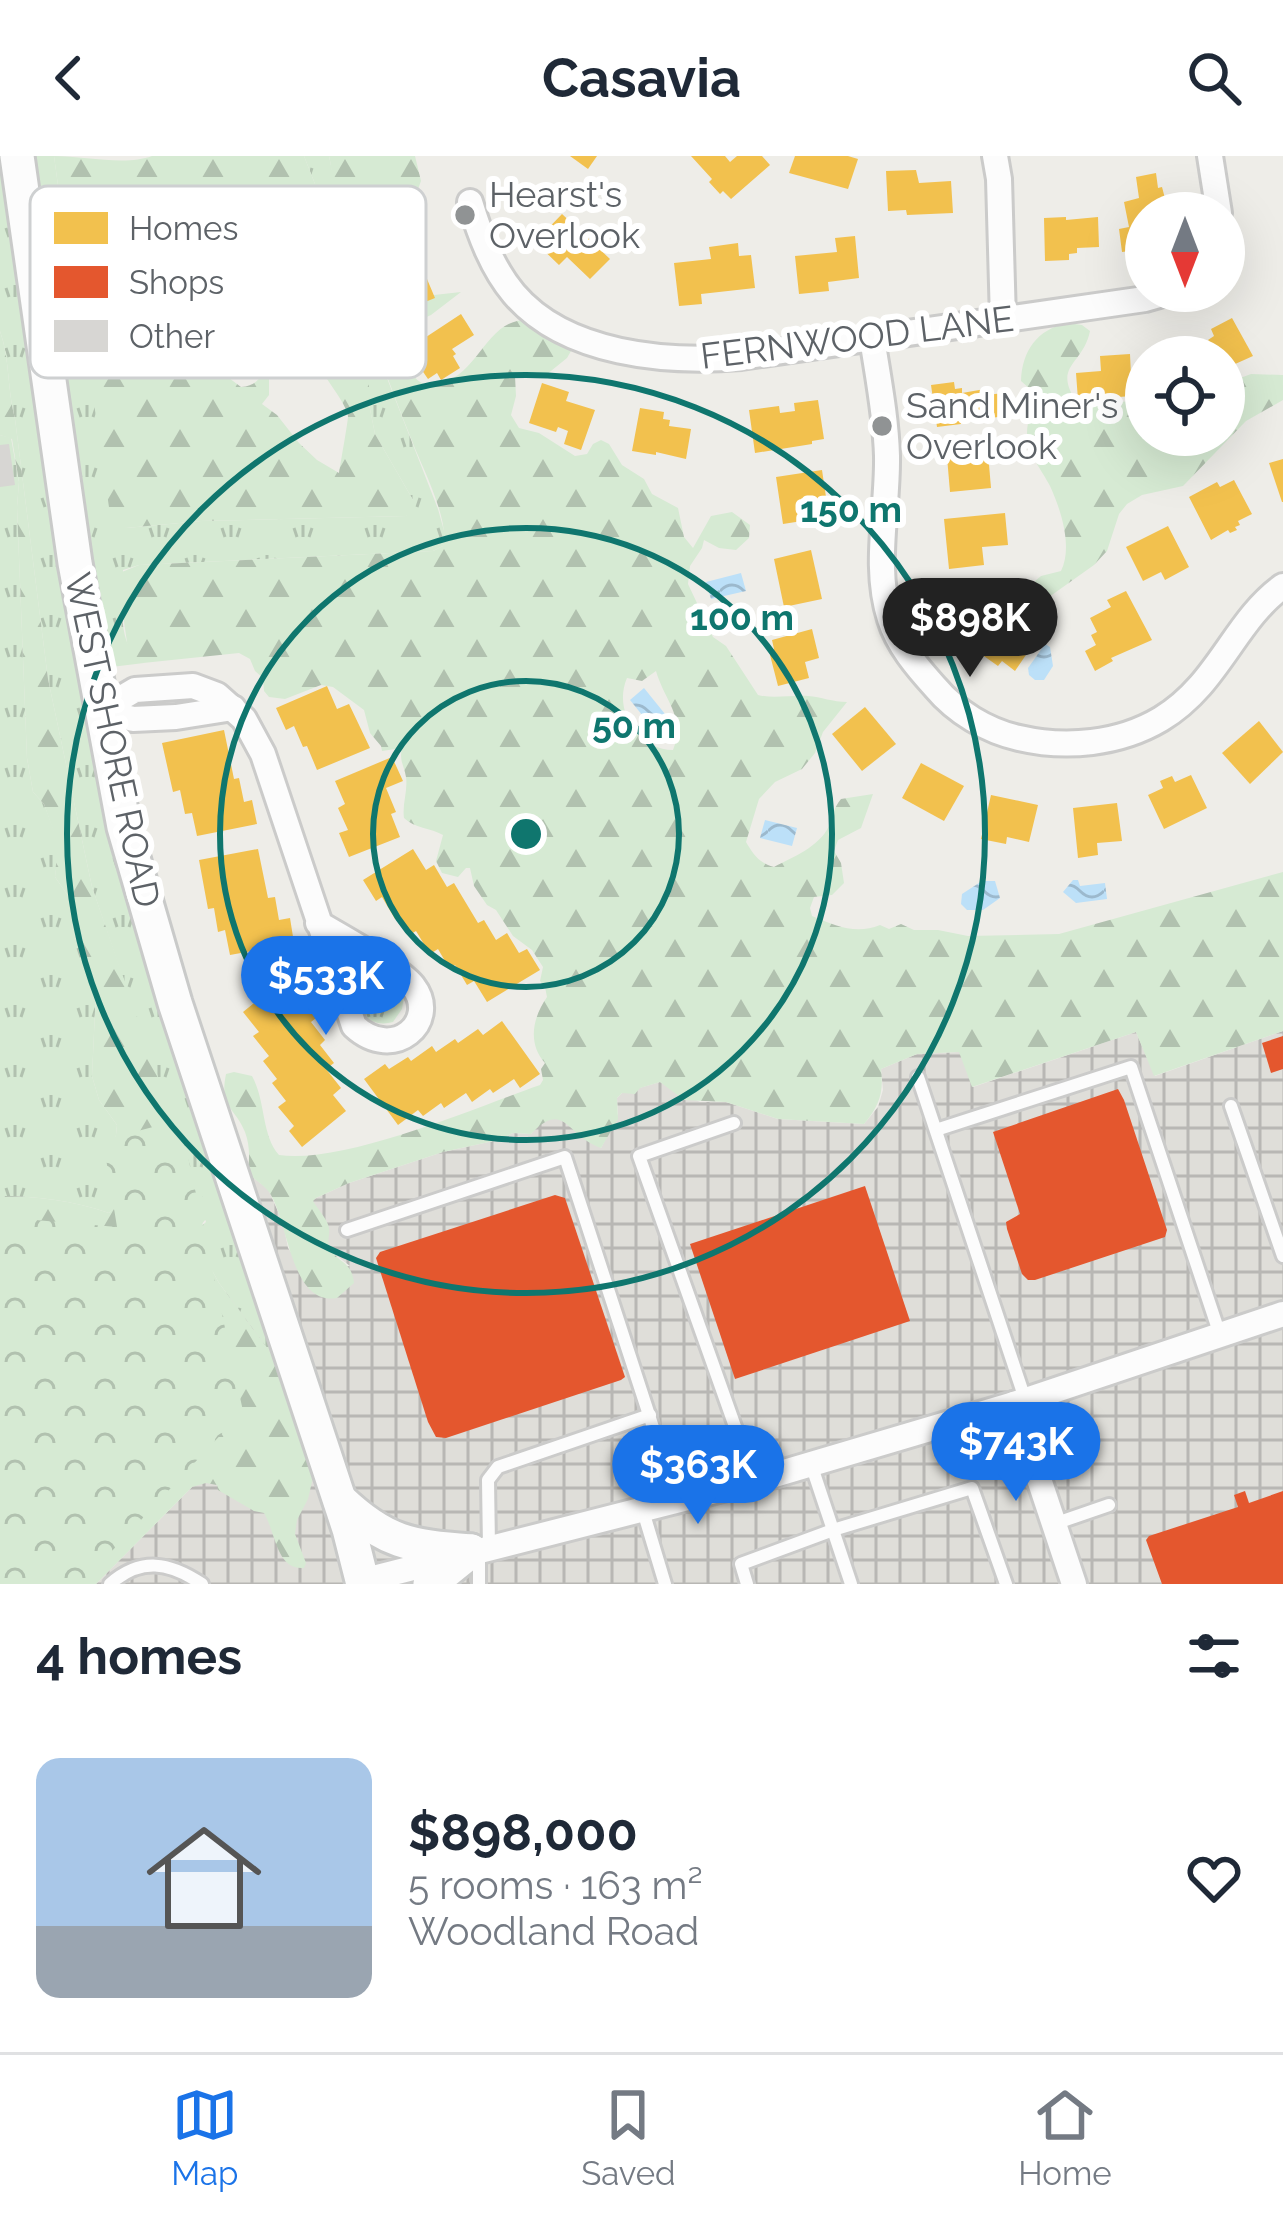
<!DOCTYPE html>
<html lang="en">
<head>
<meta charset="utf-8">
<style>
  body { margin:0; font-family:Raleway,sans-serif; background:#f6f6f7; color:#1f2937; height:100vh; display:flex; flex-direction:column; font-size:45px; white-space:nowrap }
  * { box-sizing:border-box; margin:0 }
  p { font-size:39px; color:#747a83 }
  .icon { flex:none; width:66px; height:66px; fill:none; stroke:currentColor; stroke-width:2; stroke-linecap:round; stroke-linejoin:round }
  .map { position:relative; height:1428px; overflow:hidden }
  .details { display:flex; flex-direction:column; background:#fff; flex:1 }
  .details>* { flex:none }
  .needle { width:78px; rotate:180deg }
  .fabs { position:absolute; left:1125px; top:36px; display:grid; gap:24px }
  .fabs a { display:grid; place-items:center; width:120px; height:120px; border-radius:50%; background:#fff; box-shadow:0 12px 48px #0002; font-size:60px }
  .price { position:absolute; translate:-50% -102px; padding:0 27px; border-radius:42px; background:#1a73e8; color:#fff; font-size:39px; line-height:78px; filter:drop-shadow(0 3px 6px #0008) }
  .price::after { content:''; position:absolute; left:50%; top:72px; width:36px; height:27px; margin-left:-18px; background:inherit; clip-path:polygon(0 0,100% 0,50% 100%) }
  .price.active { background:#222; color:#fff }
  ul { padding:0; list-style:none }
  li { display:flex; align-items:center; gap:36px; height:300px; padding:0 36px }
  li+li { border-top:3px solid #e0e1e3 }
  li span { display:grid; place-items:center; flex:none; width:336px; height:240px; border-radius:24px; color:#555 }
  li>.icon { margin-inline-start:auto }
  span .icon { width:144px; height:144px; fill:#fffc; stroke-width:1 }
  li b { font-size:51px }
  h2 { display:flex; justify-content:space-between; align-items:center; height:144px; padding:0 36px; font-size:51px }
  header { display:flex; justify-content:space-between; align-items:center; height:156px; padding:0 36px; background:#fff; font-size:54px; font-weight:700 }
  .tab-bar { display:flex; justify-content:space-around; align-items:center; height:168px; border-top:3px solid #e0e1e3; background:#fff; font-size:33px; color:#747a83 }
  .tab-bar a { display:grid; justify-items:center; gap:6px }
  .tab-bar .active { color:#1a73e8 }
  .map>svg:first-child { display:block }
  .industrial { fill:url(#industrial-grid) }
  .grass { fill:url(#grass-tufts) }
  .forest { fill:url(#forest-firs); fill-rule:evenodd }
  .park { fill:url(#park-crowns) }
  .water { fill:url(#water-waves) }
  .homes { fill:#f2c14e }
  .shops { fill:#e4572e }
  .building { fill:#d7d6d3 }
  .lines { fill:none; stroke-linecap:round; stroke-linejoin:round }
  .lane-casing { stroke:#cbcbca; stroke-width:18 }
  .street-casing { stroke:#cbcbca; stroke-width:30 }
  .secondary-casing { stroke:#c9cac9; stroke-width:39 }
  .lane { stroke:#fcfcfc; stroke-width:12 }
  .street { stroke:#fcfcfc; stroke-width:24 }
  .secondary { stroke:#fcfcfc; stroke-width:33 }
  .ring { fill:none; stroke:#0f766e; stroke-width:6 }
  .poi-dot { fill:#909394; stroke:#fff; stroke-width:4.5 }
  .labels { text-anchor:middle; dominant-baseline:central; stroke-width:12; stroke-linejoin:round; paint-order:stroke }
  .poi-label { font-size:36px; fill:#5d6267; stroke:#fff; text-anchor:start }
  .street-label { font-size:36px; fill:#5d6267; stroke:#fff }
  .key { fill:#fff; stroke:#ced0d1; stroke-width:3 }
  .key-label { font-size:33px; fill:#5d6267 }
  .centre { fill:#0f766e; stroke:#fff; stroke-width:6 }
  .ring-label { font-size:36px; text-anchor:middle; font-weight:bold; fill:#0f766e; stroke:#fff; stroke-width:12; stroke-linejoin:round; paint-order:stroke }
</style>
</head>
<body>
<header><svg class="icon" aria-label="back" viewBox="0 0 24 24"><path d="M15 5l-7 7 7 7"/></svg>Casavia<svg class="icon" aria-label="search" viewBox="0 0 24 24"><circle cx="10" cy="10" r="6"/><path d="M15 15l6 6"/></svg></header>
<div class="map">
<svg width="1283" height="1428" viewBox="0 0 1283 1428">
  <defs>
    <pattern id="industrial-grid" width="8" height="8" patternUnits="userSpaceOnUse" patternTransform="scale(3)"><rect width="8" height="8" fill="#dfded9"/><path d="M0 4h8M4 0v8" fill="none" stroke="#b8b7b4"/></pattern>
    <pattern id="grass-tufts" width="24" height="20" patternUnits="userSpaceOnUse" patternTransform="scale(3)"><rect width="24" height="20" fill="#d6ead3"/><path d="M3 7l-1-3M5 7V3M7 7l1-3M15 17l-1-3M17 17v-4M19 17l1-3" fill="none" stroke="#b1c1af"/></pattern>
    <pattern id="forest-firs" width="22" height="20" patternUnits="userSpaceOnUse" patternTransform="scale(3)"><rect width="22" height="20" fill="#d6ead3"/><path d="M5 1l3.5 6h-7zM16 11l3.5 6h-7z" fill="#b1c1af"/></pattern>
    <pattern id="park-crowns" width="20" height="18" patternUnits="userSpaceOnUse" patternTransform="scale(3)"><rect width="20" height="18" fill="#d6ead3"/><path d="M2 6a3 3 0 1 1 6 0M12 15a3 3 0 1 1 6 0" fill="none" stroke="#b1c1af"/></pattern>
    <pattern id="water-waves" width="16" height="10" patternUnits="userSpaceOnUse" patternTransform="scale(3)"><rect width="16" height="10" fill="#bce0f8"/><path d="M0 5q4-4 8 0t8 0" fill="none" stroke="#9cb9cd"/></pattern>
  </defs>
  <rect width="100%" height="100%" fill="#eeede8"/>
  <path class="industrial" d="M1283,875V1428H96L192,1331L247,1017L268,1033L283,1067L288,1092L297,1104L298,1114L350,1110L333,1097L328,1089V1070L314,1049L312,1045L316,1042L349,1027L443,996L498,984L513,977L531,978L540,967L551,962L560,963L601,992L618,958L617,942L622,937L660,926L700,946H726L778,963L864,968L878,951L883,934L881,913L917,898L960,896L973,931L1136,876L1155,920Z"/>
  <g class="grass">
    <path d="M0,0H54L60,44L72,95L126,372L201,365L406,360L413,344L375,278L369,248V222L351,175L336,109L317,55L315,28L304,0H329L352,113L387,222L438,353L446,382L443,390L433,395L139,409L123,414C123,444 115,490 144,507L95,513L308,1247L219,1127L209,1109L197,1074L206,1066L92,731L48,523L15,263C7,234 10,203 0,175Z"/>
    <path d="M0,279L11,282L19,326L17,351L27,602L33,636L44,648L59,688L55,721L71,744L73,775L78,790L87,802L96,834L92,920L99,944L117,969L115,988L124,1044L109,1057C74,1045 37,1040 0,1040Z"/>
    <path d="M333,780L399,831L404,841L402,853L393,866C379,870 367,865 359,855Z"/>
  </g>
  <g class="forest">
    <path d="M54,0C84,0 126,10 152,0H304L315,28L317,55L336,109L351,175L369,222V248L375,278L413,344V355L406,360L201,365L126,372L111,365L72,95L60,44ZM150,45C157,46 163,48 170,49C176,49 182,46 189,46C219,42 242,57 237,89L222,95L174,93L161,67L147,61L143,55ZM261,122C271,122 280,123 288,130C307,148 303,180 314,202C321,217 347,248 348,260C348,266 340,310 339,317L317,304L299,287L277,259L262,248L269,239V207C261,221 257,230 241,231L221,216L211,215C196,202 185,192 185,171L191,166L196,151L213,147L217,142L243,149ZM137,169L130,189L129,200L123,204L120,212L107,210L97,205V194L110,178Z"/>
    <path d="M329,0H415L421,25L415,41C401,48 393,55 383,67L386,78L383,83C370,83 365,89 361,100C372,121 372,152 394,164L434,139L461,136L431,159L406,170L401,179C405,198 409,232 434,229C476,223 483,173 517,165C536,160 554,177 569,186L571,195L567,202L546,219L537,221L515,220L516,240L511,259L519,272L539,277L575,300L587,298L593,288L601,284L609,288L622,309L644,323L652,338L678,352L684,381L693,392L711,360L732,356L750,369L749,382L736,394L719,392L704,384L702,392L690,410L688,428L713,481L726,490L758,539C774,543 790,539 808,540C821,541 833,546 847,546L823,576L815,597L802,613L775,626L759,643L746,686C753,698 759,707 774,711C793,701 819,691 829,670C833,659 833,653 841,643L873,638L861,672L838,684L834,695L841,707L844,727L832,739L814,741L810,752L812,760C836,770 856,779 880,769L889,773L901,768L914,774H938L968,780L1059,778L1283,716V875L1154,920L1136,876L972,931L959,896L917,898L881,913C884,937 879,950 864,968L778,963L726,946L684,944L660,926L640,932L635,938L622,937L617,942L618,963L601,992C566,980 565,943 531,978L513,977L498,984L443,996L349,1027L316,1042L313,1045C318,1054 327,1062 329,1072C330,1082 326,1084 331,1093C340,1109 351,1104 354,1127L337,1142C290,1150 289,1065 269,1036C264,1029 254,1023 247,1017C250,1005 250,989 245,976C235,951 219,952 226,918L234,916L252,920C266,945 261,978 279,999C345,1008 474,952 540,929L543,924L541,913L545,907C527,887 533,861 547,841L545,831L540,825L543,811L532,794L513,780L496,754L487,749L474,730L470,712H466L458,721L442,717L436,705L443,679C431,672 414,672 404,662C402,648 408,635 406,621C404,609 399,605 402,592L382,595L381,590L370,577L364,554L333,531L321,529L285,543L269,541L264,535L263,522L255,515L250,503L239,497L143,507L131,500L128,493L117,418L139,409L433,395L443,390C450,364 422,311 412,285C380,205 350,122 334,37C332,25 332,12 329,0ZM656,515C665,546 686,561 673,594C637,593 613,554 627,522L642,525Z"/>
    <path d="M1068,167L1082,169L1090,175C1083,210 1051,209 1078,248L1104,249L1146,242V279H1224V228L1251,218L1283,219V244L1246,265L1183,330L1142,339L1127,348L1119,358L1107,395L1094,409L1049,441C1040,439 1036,435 1035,425L1041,420L1061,415C1073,391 1061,354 1050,330C1042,314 1026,296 1027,277C1027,264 1033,251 1038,240L1021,225C1022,195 1037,173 1068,167Z"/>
    <path d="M0,175C10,203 7,234 15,263L48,523L92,731L188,1007L210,1058L197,1074L209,1109L219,1127L308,1247L314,1317L308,1343L297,1364L295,1378L306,1407L304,1412C276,1414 276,1377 264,1357L254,1355L218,1334L217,1329L206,1327L192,1331L96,1428H0V1040C37,1040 74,1045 109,1057L124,1043L115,988L117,969L99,944L92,920L96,834L87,802L78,790L73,775L71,744L55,721L58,688L44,648L33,636L27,602L17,351L19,326L12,283L0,279Z"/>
  </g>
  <path class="park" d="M180,964L243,1255L81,1428H0V1061L117,1071L103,984Z"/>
  <g class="water">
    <path d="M741,417L746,435L711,443L706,426Z"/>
    <path d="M1045,488L1050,491L1053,510L1044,524H1035L1029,519L1028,512Z"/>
    <path d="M644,532L665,558L651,570L630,544Z"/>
    <path d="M765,664L797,672L792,690L760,682Z"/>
    <path d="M1073,724H1078L1080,730L1105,727L1107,743L1076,747L1063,736Z"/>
    <path d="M982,725H995L1000,742L983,754H967L961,748L962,738Z"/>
  </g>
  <g class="homes">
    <path d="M570,0H597L588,13Z"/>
    <path d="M691,0H725L730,6L737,0H762L770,9L731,43L723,35L720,38L709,26L712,23Z"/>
    <path d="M795,0H848L858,3L848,33L789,17Z"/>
    <path d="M916,14L919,27L951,25L953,57L907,59L906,54L888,55L886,15Z"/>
    <path d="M1156,17L1158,32L1162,31L1168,54L1167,57H1146V93L1122,96L1119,73L1129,71L1124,46L1139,42L1136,21Z"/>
    <path d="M562,58L610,103L590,123L567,101L559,109L535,86Z"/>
    <path d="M1066,61V64L1098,61L1099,91L1077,92V97L1069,98V104L1045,105L1044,62Z"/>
    <path d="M855,80L859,122L828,126L829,135L799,138L795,100L837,96L835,82Z"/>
    <path d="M738,87L739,100L751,99L755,132L701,138L702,148L679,150L674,107L711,103L709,91Z"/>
    <path d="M414,92L435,142L420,148L418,144L396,152L378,107Z"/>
    <path d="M461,158L474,179L452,193L456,198L453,200L460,212L441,224L437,217L428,223L417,207L426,201L417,187Z"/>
    <path d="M1232,162L1253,200L1224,213V201H1193L1192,198L1211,188L1208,184L1214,180L1211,173Z"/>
    <path d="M1130,198L1132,240L1078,244L1076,217L1101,215L1100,200Z"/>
    <path d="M954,226L955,233L962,232V237L985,233L986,239L1004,237L1008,260L961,265V268L937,271L931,229Z"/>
    <path d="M542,227L569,236L566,245L595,254L581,294L564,288L568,275L558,271L556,276L529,267Z"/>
    <path d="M818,244L824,283L812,285V288L755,297L749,254L779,250L780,257L795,255L794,247Z"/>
    <path d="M640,252L664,256L663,263L670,264L669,270L691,273L686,303L656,296V299L632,295Z"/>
    <path d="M987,285L991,332L950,336L946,289Z"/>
    <path d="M1283,303V346H1282L1269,307Z"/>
    <path d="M822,314L826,341L818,342L821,362L783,368L776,321Z"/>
    <path d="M1234,324L1252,358L1238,365L1240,369L1235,371L1237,374L1230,377L1228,374L1211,384L1189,341L1217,326L1220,331Z"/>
    <path d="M1005,357L1008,389L982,391L984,409L949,413L944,363Z"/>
    <path d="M1168,370L1189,411L1165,424L1161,416L1143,425L1126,391Z"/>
    <path d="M811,394L822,443L784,451L774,403Z"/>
    <path d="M1126,435L1152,484L1111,502L1113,505L1095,515L1085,495L1096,489L1091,479L1097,476L1090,462L1111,451L1107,444Z"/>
    <path d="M987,452L1023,477L1027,476L1037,483L1038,488L1033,495L1030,493L1015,515L1002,505L998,510L981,498L984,494L961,478L966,471L975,467L972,460L979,462Z"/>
    <path d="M812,473L819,502L805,506L809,522L778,530L770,499L774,493L772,484Z"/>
    <path d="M327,530L337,553L349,548L370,592L317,614L307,590L303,591L294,570L286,574L276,552Z"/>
    <path d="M865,551L896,588L862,615L832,578Z"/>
    <path d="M1259,565L1283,596L1250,628L1222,597Z"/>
    <path d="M224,574L234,623L239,622L244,646L252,644L257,668L197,680L192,657L185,658L180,634L173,636L162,587Z"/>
    <path d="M392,601L403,625L386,632L396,656L391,658L400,681L349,701L339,677L348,674L338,652L345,648L335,625Z"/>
    <path d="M921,607L964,630L944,665L902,642Z"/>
    <path d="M1191,619L1207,652L1164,673L1148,639L1163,632L1160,625L1172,620L1175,626Z"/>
    <path d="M991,639L1038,649L1029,686L1007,681L1006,688L981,683Z"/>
    <path d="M1117,647L1122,685L1097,687L1098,699L1078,702L1073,652Z"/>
    <path d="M258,693L268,742L275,741L279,764L290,762L294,787L230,799L225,774L218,776L214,752L208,753L199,704Z"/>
    <path d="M413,693L426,714L434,709L447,731L454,727L478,767L484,764L496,784L507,777L519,797L527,793L540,814L487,846L474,825L467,829L455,809L449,812L438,793L430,798L416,775L411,778L400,760L395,763L382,741L376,745L363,724Z"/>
    <path d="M293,816L309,835L301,843L316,862L311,866L325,884L320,889L334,907L326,913L341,932L333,939L346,955L302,991L289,975L294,970L278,951L286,945L272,927L277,923L263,905L269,900L253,880L259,876L243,856Z"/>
    <path d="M502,865L540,918L520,932L514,923L493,937L490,933L472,946L466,937L444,952L441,947L423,960L418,954L398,969L364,923L385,908L389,913L408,901L411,905L432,890L436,896L455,883L458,887L478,873L483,879Z"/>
  </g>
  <g class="shops">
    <path d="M1283,880V913L1271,917L1262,887Z"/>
    <path d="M1118,933L1124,944L1167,1074L1165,1081L1035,1124H1028L1022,1118L1007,1073L1006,1066L1020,1058L993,976Z"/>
    <path d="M865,1030L910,1165L735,1223L690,1088Z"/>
    <path d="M555,1039L565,1042L625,1221L621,1224L446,1282L436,1281L428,1266L376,1102L380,1096Z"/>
    <path d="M1245,1335L1249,1347L1283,1335V1428H1162L1146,1384L1149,1380L1238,1351L1234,1339Z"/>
  </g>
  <path class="building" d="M9,288L15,329L0,331V289Z"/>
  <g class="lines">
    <defs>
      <g id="lane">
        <path d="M918,921L1025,1243"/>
        <path d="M1231,950L1283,1100"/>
        <path d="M734,967L639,1000L754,1324"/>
        <path d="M936,974L1131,911L1220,1179"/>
        <path d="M347,1074L565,1001L677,1345"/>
        <path d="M811,1308L851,1428"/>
        <path d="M643,1355L665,1428"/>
        <path d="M1054,1368L1109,1349"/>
        <path d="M489,1391L488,1324L498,1311L650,1259"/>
        <path d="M110,1428C141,1401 169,1406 202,1428"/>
        <path d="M479,1428V1394"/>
        <path d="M747,1428L741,1408L833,1374L972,1332L1006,1428"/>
      </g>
      <g id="street">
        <path d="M995,0L999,23L1003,164"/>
        <path d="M1210,0L1219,57"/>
        <path d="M470,46C480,79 492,112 514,138C566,199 667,207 741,201L1145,143L1173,135"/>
        <path d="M872,182C878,221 886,261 887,300C888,354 873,411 890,463C898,489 917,511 935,531C956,556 987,575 1019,582C1066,593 1119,588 1161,563C1219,528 1234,465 1283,430"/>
        <path d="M101,554L135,534L193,530L217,539L244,563L263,598L354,870C394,907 440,865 413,830C399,812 341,781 318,767"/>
        <path d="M101,554L133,563L176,561L233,552"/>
        <path d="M1014,1248L1074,1428"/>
        <path d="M362,1425L754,1325L1014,1248L1283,1158"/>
      </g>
      <g id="secondary">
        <path d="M17,0L75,407L124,671L175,847L349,1373L363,1428"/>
        <path d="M340,1344C385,1387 410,1390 471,1395"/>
        <path d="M430,1428L471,1395"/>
      </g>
    </defs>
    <use href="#lane" class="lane-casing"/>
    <use href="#street" class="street-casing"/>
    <use href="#secondary" class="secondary-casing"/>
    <use href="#lane" class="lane"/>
    <use href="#street" class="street"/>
    <use href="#secondary" class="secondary"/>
  </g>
  <g class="ring">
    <circle cx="526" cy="678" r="153"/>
    <circle cx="526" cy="678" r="306"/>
    <circle cx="526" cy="678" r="459"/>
  </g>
  <g class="poi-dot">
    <circle cx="465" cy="59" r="12"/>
    <circle cx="882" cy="270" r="12"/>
  </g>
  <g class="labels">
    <g class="poi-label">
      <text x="489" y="38">Hearst's<tspan x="489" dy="41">Overlook</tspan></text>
      <text x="906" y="249">Sand Miner's<tspan x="906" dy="41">Overlook</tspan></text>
    </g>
    <g class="street-label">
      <text transform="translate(857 181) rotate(-7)">FERNWOOD LANE</text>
      <text transform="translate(113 584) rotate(78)">WEST SHORE ROAD</text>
    </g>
  </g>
  <rect x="30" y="30" width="396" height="192" rx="18" class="key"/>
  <rect x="54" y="56" width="54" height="32" fill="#f2c14e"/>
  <rect x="54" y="110" width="54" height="32" fill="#e4572e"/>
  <rect x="54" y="164" width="54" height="32" fill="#d7d6d3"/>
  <g class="key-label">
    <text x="129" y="84">Homes</text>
    <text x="129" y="138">Shops</text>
    <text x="129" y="192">Other</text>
  </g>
  <circle cx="526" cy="678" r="18" class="centre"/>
  <g class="ring-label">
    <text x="851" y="366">150 m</text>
    <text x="742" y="474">100 m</text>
    <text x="634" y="582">50 m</text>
  </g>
</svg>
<div class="fabs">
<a><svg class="needle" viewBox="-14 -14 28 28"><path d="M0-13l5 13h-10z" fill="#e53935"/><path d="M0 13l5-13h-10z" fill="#747a83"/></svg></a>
<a><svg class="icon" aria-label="locate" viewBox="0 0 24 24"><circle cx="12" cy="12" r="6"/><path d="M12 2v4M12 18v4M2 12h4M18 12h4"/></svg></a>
</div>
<b class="price active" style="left:970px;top:524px">$898K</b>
<b class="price" style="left:326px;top:882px">$533K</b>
<b class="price" style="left:1016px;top:1348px">$743K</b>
<b class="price" style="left:698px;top:1371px">$363K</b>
</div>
<section class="details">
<h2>4 homes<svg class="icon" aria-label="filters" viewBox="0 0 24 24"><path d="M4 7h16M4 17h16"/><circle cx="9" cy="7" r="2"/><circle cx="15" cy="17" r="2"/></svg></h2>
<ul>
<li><span style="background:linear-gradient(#a9c7e8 70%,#9aa5b1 0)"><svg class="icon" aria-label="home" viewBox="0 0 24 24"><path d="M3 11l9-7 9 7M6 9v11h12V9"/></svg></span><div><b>$898,000</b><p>5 rooms · 163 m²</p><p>Woodland Road</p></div><svg class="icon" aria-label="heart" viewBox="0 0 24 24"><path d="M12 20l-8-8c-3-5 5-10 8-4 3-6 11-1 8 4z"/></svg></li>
</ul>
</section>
<nav class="tab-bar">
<a class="active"><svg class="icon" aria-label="map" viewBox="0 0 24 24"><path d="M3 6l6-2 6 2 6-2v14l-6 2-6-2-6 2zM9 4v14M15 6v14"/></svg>Map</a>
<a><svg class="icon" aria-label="saved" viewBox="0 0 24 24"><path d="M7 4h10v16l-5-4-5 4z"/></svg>Saved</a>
<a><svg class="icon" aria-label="home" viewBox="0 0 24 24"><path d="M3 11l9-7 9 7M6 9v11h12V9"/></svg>Home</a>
</nav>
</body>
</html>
